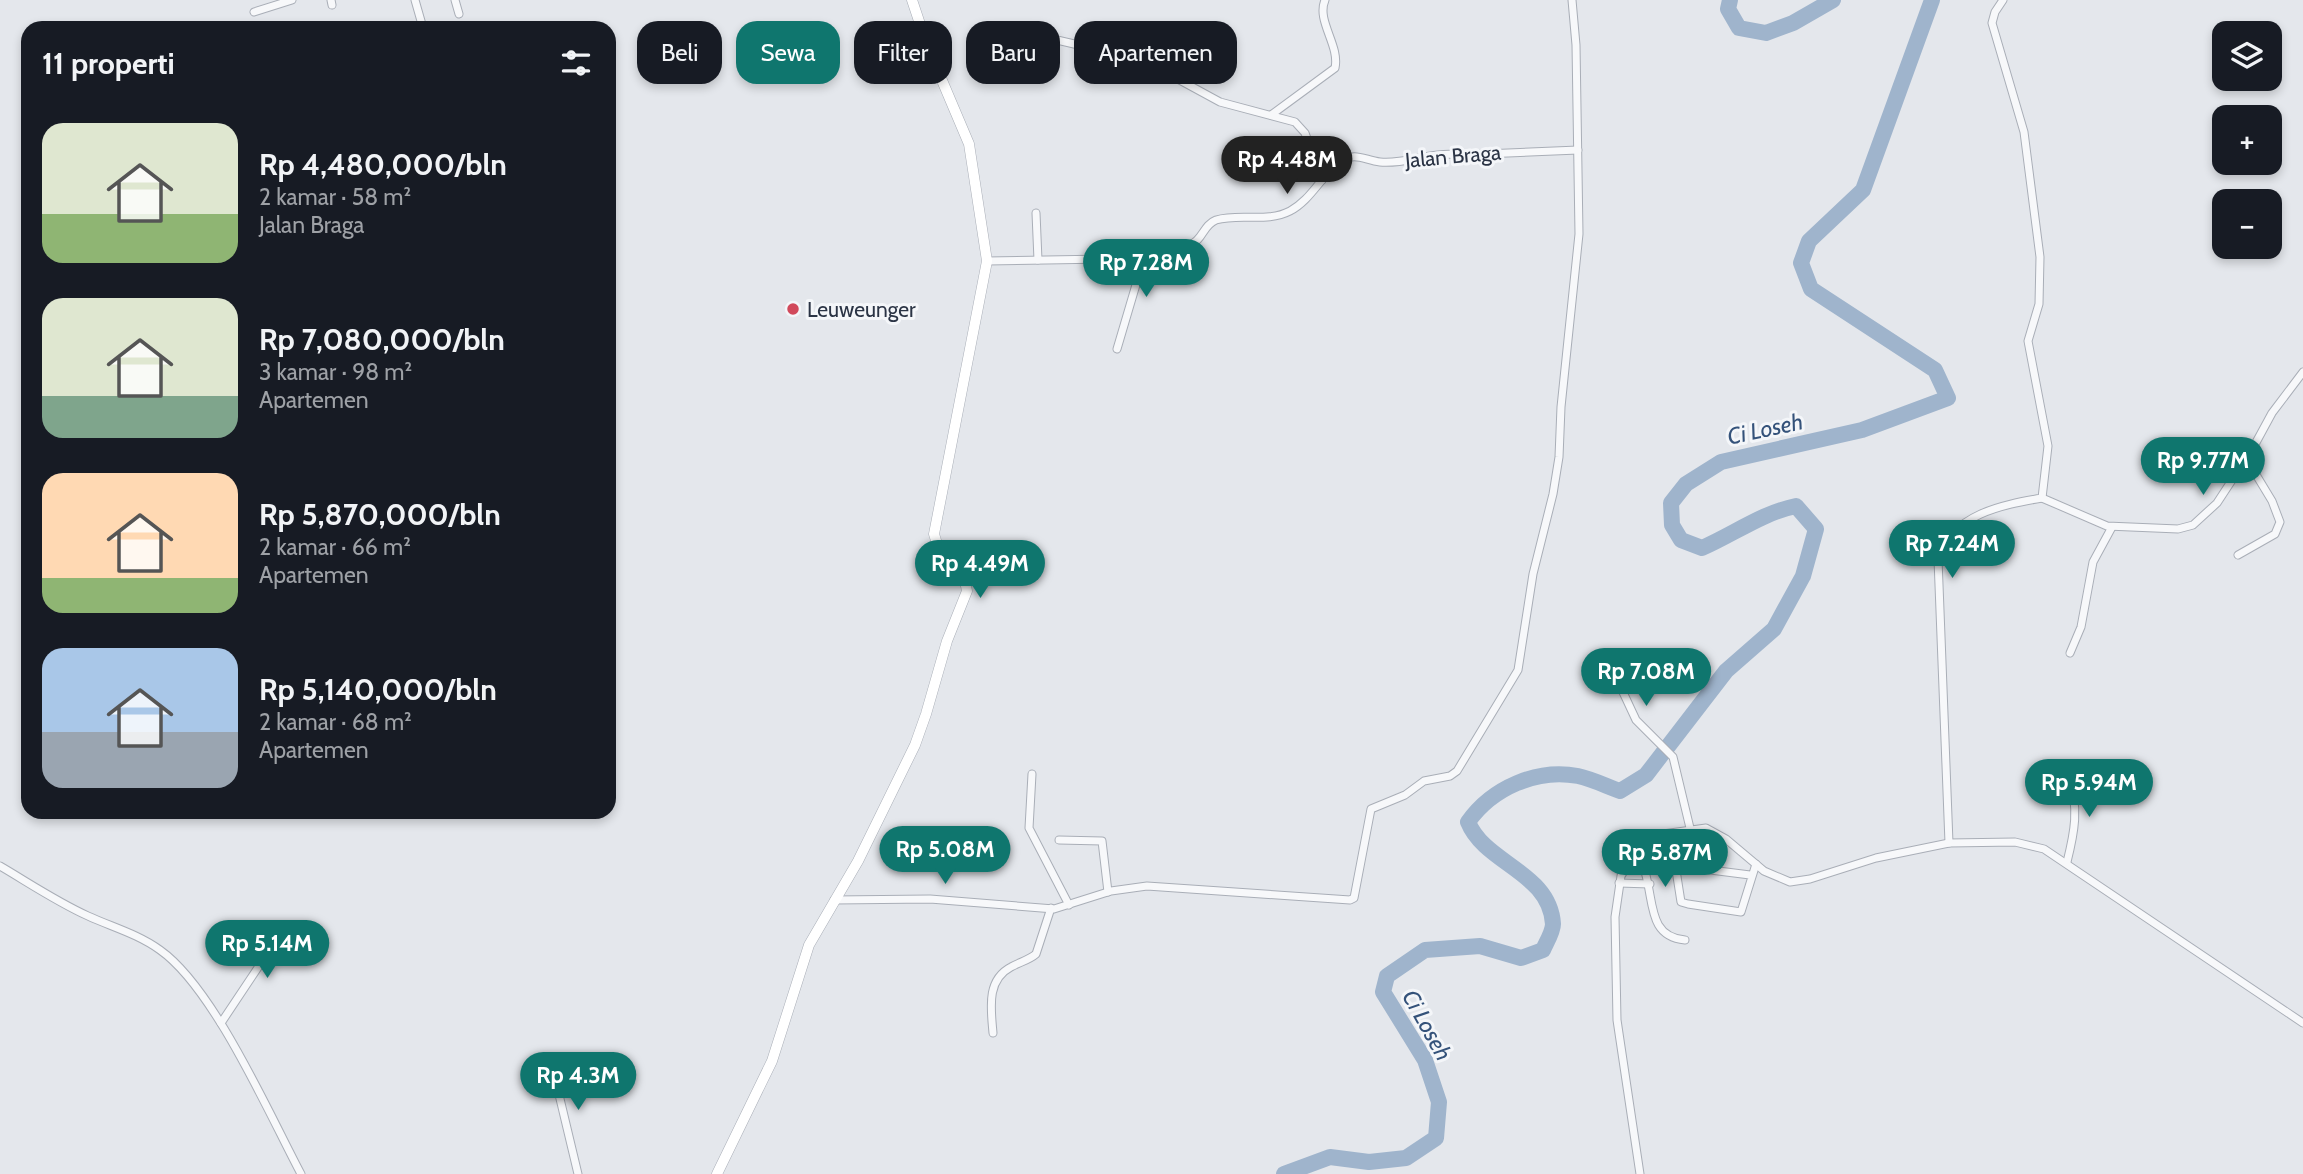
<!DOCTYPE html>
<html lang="id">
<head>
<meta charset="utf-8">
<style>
  body { margin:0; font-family:Cabin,sans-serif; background:#20242c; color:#f1f3f6; height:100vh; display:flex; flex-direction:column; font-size:26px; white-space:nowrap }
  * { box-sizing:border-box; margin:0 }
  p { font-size:23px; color:#9ea1a6 }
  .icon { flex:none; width:38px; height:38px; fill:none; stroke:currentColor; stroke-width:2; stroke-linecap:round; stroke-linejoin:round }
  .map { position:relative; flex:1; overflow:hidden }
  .sheet { position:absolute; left:21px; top:21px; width:595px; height:798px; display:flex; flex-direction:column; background:#171b24; border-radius:21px; box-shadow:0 4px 10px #0003 }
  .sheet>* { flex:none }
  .hud { position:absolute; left:637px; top:21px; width:665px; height:63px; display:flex; gap:14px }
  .controls { position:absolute; left:2212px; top:21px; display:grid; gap:14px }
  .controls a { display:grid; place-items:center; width:70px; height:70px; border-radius:14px; background:#171b24; box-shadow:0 4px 10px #0003; font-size:35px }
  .price { position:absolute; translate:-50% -60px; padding:0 16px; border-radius:24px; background:#0f766e; color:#fff; font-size:23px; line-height:46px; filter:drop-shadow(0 2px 4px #0008) }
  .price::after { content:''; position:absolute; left:50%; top:42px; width:21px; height:16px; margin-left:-10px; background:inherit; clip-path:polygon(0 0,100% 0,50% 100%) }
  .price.current { background:#222; color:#fff }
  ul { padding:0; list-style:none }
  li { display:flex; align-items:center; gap:21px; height:175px; padding:0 21px }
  li span { display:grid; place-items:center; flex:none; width:196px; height:140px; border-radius:21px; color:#555 }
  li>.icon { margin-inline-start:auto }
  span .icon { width:84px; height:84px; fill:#fffc; stroke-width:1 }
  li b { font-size:30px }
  h2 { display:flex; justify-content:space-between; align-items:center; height:84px; padding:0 21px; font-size:30px }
  .pill { padding:0 24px; border-radius:21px; background:#171b24; box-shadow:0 4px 10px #0003; font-size:24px; line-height:63px }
  .pill.current { background:#0f766e; color:#fff }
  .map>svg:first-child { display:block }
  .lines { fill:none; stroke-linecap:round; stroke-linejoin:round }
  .river { stroke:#9fb4cc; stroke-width:16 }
  .street-casing { stroke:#a9aeb7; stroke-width:9 }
  .secondary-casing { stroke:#a9aeb7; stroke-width:11 }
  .street { stroke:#f7f8fa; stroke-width:7 }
  .secondary { stroke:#fff; stroke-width:10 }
  .poi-dot { fill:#d1495b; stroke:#f4f6f9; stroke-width:2.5 }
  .labels { text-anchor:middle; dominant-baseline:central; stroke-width:6; stroke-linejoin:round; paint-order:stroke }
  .street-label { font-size:21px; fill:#2b3445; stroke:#f4f6f9 }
  .poi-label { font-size:21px; fill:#2b3445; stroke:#f4f6f9; text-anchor:start }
  .water-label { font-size:23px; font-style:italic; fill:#34527a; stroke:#f4f6f9 }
</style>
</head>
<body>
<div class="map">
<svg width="2303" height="1174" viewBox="0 0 2303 1174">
  <rect width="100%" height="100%" fill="#e4e7ec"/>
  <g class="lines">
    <g class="river">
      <path d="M1730,0L1728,9L1739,28L1766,33L1793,23L1833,0"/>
      <path d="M1284,1174L1330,1157L1369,1162L1406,1158L1436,1138L1439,1102L1425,1060L1383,992L1387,976L1425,950L1480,946L1521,958L1543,950C1546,943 1553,932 1553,924C1550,872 1485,864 1468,822C1492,788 1537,768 1578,776C1592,779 1606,786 1620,791L1646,775L1726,671L1774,629L1803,576L1816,529L1796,506C1762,513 1734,534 1702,548L1681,540L1672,525L1671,503L1686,484L1721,462L1862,430L1948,398L1935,370L1811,289L1801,263L1809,241L1863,190L1932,0"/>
    </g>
    <defs>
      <g id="street">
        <path d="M331,0L332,5"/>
        <path d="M415,0L423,28"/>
        <path d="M455,0L459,14"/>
        <path d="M2003,0L1995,12L1992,23L2024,132L2040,257L2039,304L2028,341L2048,446L2042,498C2002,505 1952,514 1938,559L1949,843L2015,842L2044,849L2303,1023"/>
        <path d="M254,12L292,0"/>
        <path d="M1057,40L1087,47L1140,68L1163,71L1220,102L1295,122L1305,133L1322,180"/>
        <path d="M1271,115L1335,68C1340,45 1316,21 1325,0"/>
        <path d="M1036,213L1038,260"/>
        <path d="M987,261L1106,259L1190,245C1203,240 1203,225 1216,220C1240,213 1267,223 1290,211C1311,200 1321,176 1340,162C1355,151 1364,160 1380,162C1405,165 1431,151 1460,155L1578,150"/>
        <path d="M1117,349L1138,278L1136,266L1128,254"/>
        <path d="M2042,498L2107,526L2178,529L2193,525L2217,503L2253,448L2272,413L2303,372"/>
        <path d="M2238,555L2275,534L2280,522L2272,501L2246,458"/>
        <path d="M2070,653L2081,627L2093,562L2112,527"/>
        <path d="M1622,690L1636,720L1673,757L1690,828"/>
        <path d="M1032,774L1029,828L1069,905"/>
        <path d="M1059,840L1102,841L1108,892"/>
        <path d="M1636,852C1659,886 1640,936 1685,940"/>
        <path d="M2067,862C2074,834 2080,806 2068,778"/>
        <path d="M0,866C29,883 57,902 88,916C112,927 138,934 160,950C214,988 269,1114 301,1174"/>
        <path d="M1750,875L1679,866L1676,870L1681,902L1688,904L1741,912L1756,864"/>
        <path d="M1619,883L1650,884"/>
        <path d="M834,900L930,899L1054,909L1111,891L1147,886L1350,900L1354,898L1371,809L1405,795L1424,781L1450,776L1457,771L1518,670L1533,574L1553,494L1559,457L1561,407L1579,234L1576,45L1572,0"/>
        <path d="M269,949L296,948L299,940"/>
        <path d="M221,1023L269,951L267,926"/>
        <path d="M993,1033C991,1009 986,980 1011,967C1020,962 1029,960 1036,954L1051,908"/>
        <path d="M550,1057L578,1174"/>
        <path d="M1640,1174L1617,1020L1615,917L1621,876L1636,852L1663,834L1706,828L1726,839L1764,871L1790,882L1810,879L1876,858L1949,843"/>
      </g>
      <path id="secondary" d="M717,1174L772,1061L809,945L858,861L915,745L926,714L947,641L967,591L963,571L938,547L934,534L987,261L969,144L927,45L912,0"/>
    </defs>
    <use href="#street" class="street-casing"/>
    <use href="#secondary" class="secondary-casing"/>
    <use href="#street" class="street"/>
    <use href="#secondary" class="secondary"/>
  </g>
  <circle class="poi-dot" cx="793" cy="309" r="7"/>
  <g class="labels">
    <g class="street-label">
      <text transform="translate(1453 156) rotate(-5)">Jalan Braga</text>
    </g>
    <g class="poi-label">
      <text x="807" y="309">Leuweunger</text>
    </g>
    <g class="water-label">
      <text transform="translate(1765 429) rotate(-12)">Ci Loseh</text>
      <text transform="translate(1427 1025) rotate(61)">Ci Loseh</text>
    </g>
  </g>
</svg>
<div class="controls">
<a><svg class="icon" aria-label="layers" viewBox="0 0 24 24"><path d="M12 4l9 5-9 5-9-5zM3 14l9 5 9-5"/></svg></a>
<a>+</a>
<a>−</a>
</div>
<b class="price current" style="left:1287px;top:196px">Rp 4.48M</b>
<b class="price" style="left:1146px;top:299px">Rp 7.28M</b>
<b class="price" style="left:2203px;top:497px">Rp 9.77M</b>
<b class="price" style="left:1952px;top:580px">Rp 7.24M</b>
<b class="price" style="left:980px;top:600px">Rp 4.49M</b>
<b class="price" style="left:1646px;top:708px">Rp 7.08M</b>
<b class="price" style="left:2089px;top:819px">Rp 5.94M</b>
<b class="price" style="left:945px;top:886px">Rp 5.08M</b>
<b class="price" style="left:1665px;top:889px">Rp 5.87M</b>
<b class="price" style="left:267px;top:980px">Rp 5.14M</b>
<b class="price" style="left:578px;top:1112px">Rp 4.3M</b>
<div class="hud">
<a class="pill">Beli</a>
<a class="pill current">Sewa</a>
<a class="pill">Filter</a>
<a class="pill">Baru</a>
<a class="pill">Apartemen</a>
</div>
<section class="sheet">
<h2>11 properti<svg class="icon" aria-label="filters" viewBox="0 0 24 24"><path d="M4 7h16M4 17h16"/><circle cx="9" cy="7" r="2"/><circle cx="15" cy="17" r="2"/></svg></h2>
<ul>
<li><span style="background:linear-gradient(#dfe7d0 65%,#8fb573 0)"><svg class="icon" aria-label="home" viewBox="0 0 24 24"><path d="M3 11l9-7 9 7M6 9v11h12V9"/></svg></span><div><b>Rp 4,480,000/bln</b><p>2 kamar · 58 m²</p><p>Jalan Braga</p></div></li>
<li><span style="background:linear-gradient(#dfe7d0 70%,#7fa58c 0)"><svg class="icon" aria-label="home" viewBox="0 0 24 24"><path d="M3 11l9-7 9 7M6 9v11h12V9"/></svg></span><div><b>Rp 7,080,000/bln</b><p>3 kamar · 98 m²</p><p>Apartemen</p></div></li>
<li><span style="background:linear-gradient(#ffd9b3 75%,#8fb573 0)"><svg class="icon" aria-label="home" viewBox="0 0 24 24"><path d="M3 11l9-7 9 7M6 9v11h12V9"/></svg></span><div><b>Rp 5,870,000/bln</b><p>2 kamar · 66 m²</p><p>Apartemen</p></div></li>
<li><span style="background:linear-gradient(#a9c7e8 60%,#9aa5b1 0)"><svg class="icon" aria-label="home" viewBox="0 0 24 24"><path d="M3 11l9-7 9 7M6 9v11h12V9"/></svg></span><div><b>Rp 5,140,000/bln</b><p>2 kamar · 68 m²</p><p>Apartemen</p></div></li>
</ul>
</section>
</div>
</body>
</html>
